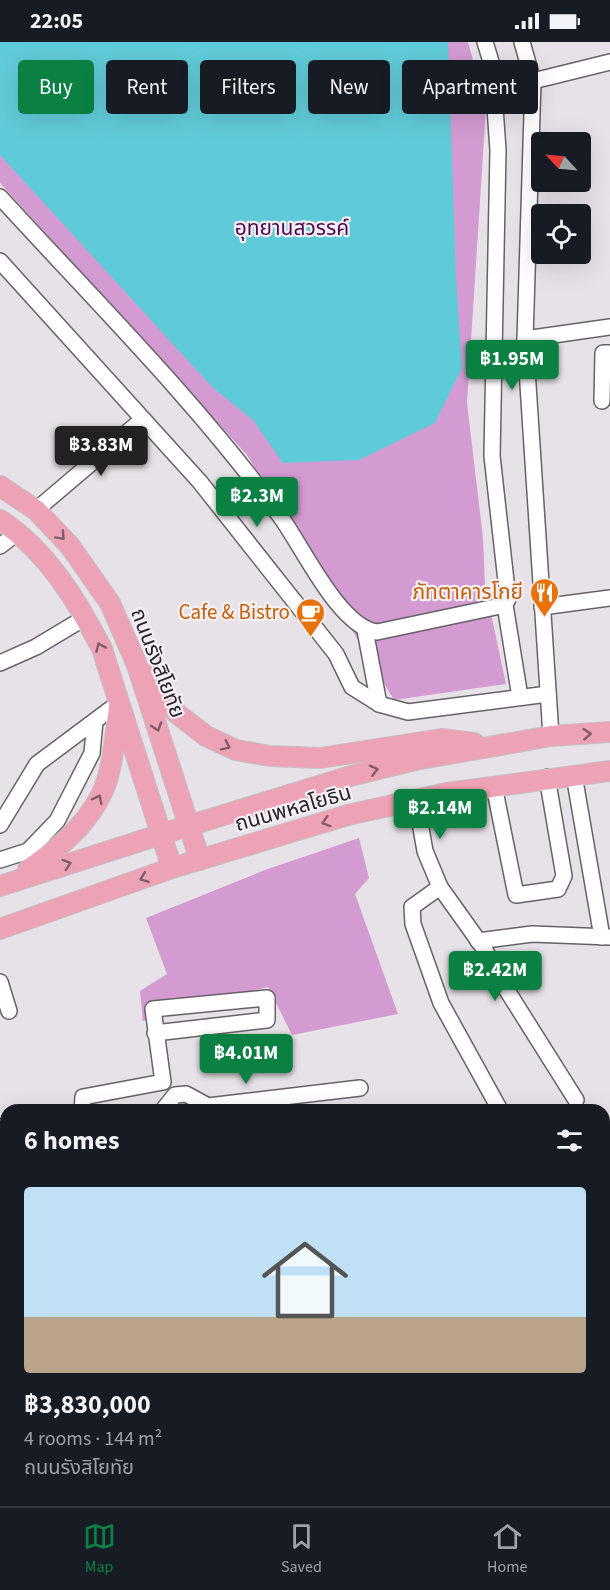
<!DOCTYPE html>
<html lang="en">
<head>
<meta charset="utf-8">
<style>
  body { margin:0; font-family:"Source Sans 3","Noto Sans Thai",sans-serif; background:#242831; color:#f1f3f6; height:100vh; display:flex; flex-direction:column; font-size:22px; white-space:nowrap }
  * { box-sizing:border-box; margin:0 }
  p { font-size:20px; color:#9ea1a6 }
  .icon { flex:none; width:33px; height:33px; fill:none; stroke:currentColor; stroke-width:2; stroke-linecap:round; stroke-linejoin:round }
  .map { position:relative; flex:1; overflow:hidden }
  .details { position:absolute; left:0px; top:1062px; width:610px; height:402px; display:flex; flex-direction:column; background:#171b24; border-radius:18px 18px 0 0; box-shadow:0 6px 24px #0002 }
  .details>* { flex:none }
  .top-card { position:absolute; left:18px; top:18px; width:574px; height:54px; display:flex; gap:12px }
  .needle { width:39px; rotate:296deg }
  .buttons { position:absolute; left:531px; top:90px; display:grid; gap:12px }
  .buttons a { display:grid; place-items:center; width:60px; height:60px; border-radius:6px; background:#171b24; box-shadow:0 6px 24px #0002; font-size:30px }
  .price { position:absolute; translate:-50% -51px; padding:0 14px; border-radius:6px; background:#0b8043; color:#fff; font-size:20px; line-height:39px; filter:drop-shadow(0 2px 3px #0008) }
  .price::after { content:''; position:absolute; left:50%; top:36px; width:18px; height:14px; margin-left:-9px; background:inherit; clip-path:polygon(0 0,100% 0,50% 100%) }
  .price.on { background:#222; color:#fff }
  ul { padding:0; list-style:none }
  li { display:grid; align-content:center; gap:12px; height:318px; padding:0 24px }
  li span { display:grid; place-items:center; height:186px; border-radius:6px; color:#555 }
  li>.icon { margin-inline-start:auto }
  span .icon { width:108px; height:108px; fill:#fffc; stroke-width:1 }
  li b { font-size:26px }
  h2 { display:flex; justify-content:space-between; align-items:center; height:72px; padding:0 24px; font-size:26px }
  .pill { padding:0 21px; border-radius:6px; background:#171b24; box-shadow:0 6px 24px #0002; font-size:21px; line-height:54px }
  .pill.on { background:#0b8043; color:#fff }
  .status { display:flex; justify-content:space-between; align-items:center; height:42px; padding:0 30px; background:#171b24; direction:ltr }
  .status svg { height:16px; fill:currentColor }
  .dock { display:flex; justify-content:space-around; align-items:center; height:84px; border-top:2px solid #363941; background:#171b24; font-size:16px; color:#9ea1a6 }
  .dock a { display:grid; justify-items:center; gap:3px }
  .dock .on { color:#0b8043 }
  .map>svg:first-child { display:block }
  .green { fill:#d39bd2 }
  .water { fill:#60cbd8 }
  .lines { fill:none; stroke-linecap:round; stroke-linejoin:round }
  .minor-casing { stroke:#666266; stroke-width:18 }
  .major-casing { stroke:#c2c2c2; stroke-width:22 }
  .minor { stroke:#fff; stroke-width:15 }
  .major { stroke:#eea2b6; stroke-width:20 }
  .oneway { stroke:#805d67 }
  .labels { text-anchor:middle; dominant-baseline:central; stroke-width:4.5; stroke-linejoin:round; paint-order:stroke }
  .park-label { font-size:21px; fill:#4e084f; stroke:#f4eff4 }
  .food-label { font-size:21px; fill:#c56008; stroke:#f4eff4; text-anchor:end }
  .street-label { font-size:21px; fill:#262426; stroke:#f4eff4 }
</style>
</head>
<body>
<div class="status"><b>22:05</b><svg viewBox="0 0 49 12"><path d="M0 12V9h3v3zM5 12V6h3v6zM10 12V3h3v9zM15 12V0h3v12zM26 1h20v11H26zM47 4h2v5h-2z"/></svg></div>
<div class="map">
<svg width="610" height="1464" viewBox="0 0 610 1464">
  <rect width="100%" height="100%" fill="#e7e2e7"/>
  <g class="green">
    <path d="M0,0H468L486,66L467,361L483,496L485,544L506,642L394,658L247,413L0,141Z"/>
    <path d="M359,796L369,836L355,852L398,972L292,993L268,945L143,979L140,949L167,932L146,876L265,828Z"/>
  </g>
  <path class="water" d="M0,0H448L456,236L462,326L435,381L359,418L283,421L253,378L212,345L0,113Z"/>
  <g class="lines">
    <defs>
      <g id="minor">
        <path d="M485,0L492,23L498,108L492,414L508,557L505,563L520,655"/>
        <path d="M522,0L533,39L525,297L551,694"/>
        <path d="M533,39L610,20"/>
        <path d="M0,155C95,259 197,360 280,474C303,505 339,585 377,590L505,563"/>
        <path d="M0,219L200,440L336,612L352,645L379,662L408,670L548,652"/>
        <path d="M525,297L610,285"/>
        <path d="M602,359L603,311H610"/>
        <path d="M36,468L143,377"/>
        <path d="M0,504L18,490"/>
        <path d="M542,565L610,556"/>
        <path d="M365,588L379,662"/>
        <path d="M0,621L36,605L86,575"/>
        <path d="M574,733L602,895"/>
        <path d="M494,744L516,853L558,847L564,834L547,735"/>
        <path d="M416,758L425,809L440,845L485,908L503,942L576,1058"/>
        <path d="M0,783L37,722L120,660"/>
        <path d="M0,818L28,809L57,779L92,711L95,679"/>
        <path d="M440,845L412,865L413,882L441,961L500,1068"/>
        <path d="M478,899L532,892L610,895"/>
        <path d="M0,940L9,969"/>
        <path d="M82,1068L83,1055L163,1040L153,967L267,956V978L155,991"/>
        <path d="M163,1068L175,1053L186,1052L208,1064L360,1046"/>
        <path d="M0,1085H6"/>
        <path d="M604,1146L610,1148"/>
        <path d="M0,1214H6"/>
        <path d="M604,1257H610"/>
        <path d="M604,1296H610"/>
        <path d="M0,1319L6,1441"/>
        <path d="M604,1338L610,1339"/>
        <path d="M7,1458V1464"/>
        <path d="M94,1458L95,1464"/>
        <path d="M312,1458L313,1464"/>
      </g>
      <g id="major">
        <path d="M0,444L36,468L70,504L110,561L137,623L200,818"/>
        <path d="M0,478C46,508 77,558 102,607L172,826"/>
        <path d="M145,632L175,670L206,694L236,708L270,714L320,716L442,697L474,701"/>
        <path d="M28,828C62,804 96,776 108,735C114,713 116,688 119,666"/>
        <path d="M0,844L162,792L354,733L415,718L551,694L610,690"/>
        <path d="M0,887L172,826L348,773L447,751L610,729"/>
      </g>
    </defs>
    <use href="#minor" class="minor-casing"/>
    <use href="#major" class="major-casing"/>
    <use href="#minor" class="minor"/>
    <use href="#major" class="major"/>
  </g>
  <defs><path id="oneway-chevron" d="M-2-3.5L2.5 0L-2 3.5" fill="none" stroke-width="1.6" stroke-linecap="round" stroke-linejoin="round" transform="scale(1.5)"/></defs>
  <g class="oneway">
    <use href="#oneway-chevron" transform="translate(61 494) rotate(47)"/>
    <use href="#oneway-chevron" transform="translate(100 605) rotate(-114)"/>
    <use href="#oneway-chevron" transform="translate(157 685) rotate(72)"/>
    <use href="#oneway-chevron" transform="translate(587 692) rotate(-4)"/>
    <use href="#oneway-chevron" transform="translate(226 704) rotate(26)"/>
    <use href="#oneway-chevron" transform="translate(374 728) rotate(-14)"/>
    <use href="#oneway-chevron" transform="translate(98 757) rotate(-63)"/>
    <use href="#oneway-chevron" transform="translate(326 780) rotate(163)"/>
    <use href="#oneway-chevron" transform="translate(67 822) rotate(-18)"/>
    <use href="#oneway-chevron" transform="translate(144 836) rotate(160)"/>
  </g>
  <defs>
    <symbol id="restaurant-pin" viewBox="-11 -11 22 30"><path d="M0 17L-7.5 6A9.5 9.5 0 1 1 7.5 6Z" fill="#e8710a" stroke="#f4eff4"/><path d="M-5-6h1v4h1v-4h1v4h1v-4h1v5L-1.5 .5V6h-2V.5L-5-1ZM5-6V6H3V1.5H1.5Q1.5-4 5-6Z" fill="#fff"/></symbol>
    <symbol id="cafe-pin" viewBox="-11 -11 22 30"><path d="M0 17L-7.5 6A9.5 9.5 0 1 1 7.5 6Z" fill="#e8710a" stroke="#f4eff4"/><path d="M-5.5-4.5H6V0H3Q3 3.5 0 3.5H-2.5Q-5.5 3.5-5.5 0ZM3-3.2v2h1.7v-2ZM-6 4.5H4V6H-6Z" fill="#fff"/></symbol>
  </defs>
  <g fill-rule="evenodd">
    <use href="#restaurant-pin" x="528" y="534" width="33" height="45"/>
    <use href="#cafe-pin" x="294" y="554" width="33" height="45"/>
  </g>
  <g class="labels">
    <g class="park-label">
      <text x="292" y="186">อุทยานสวรรค์</text>
    </g>
    <g class="food-label">
      <text x="523" y="550">ภัทตาคารโกยี</text>
      <text x="290" y="570">Cafe &amp; Bistro</text>
    </g>
    <g class="street-label">
      <text transform="translate(158 621) rotate(69)">ถนนรังสิโยทัย</text>
      <text transform="translate(293 766) rotate(-16)">ถนนพหลโยธิน</text>
    </g>
  </g>
</svg>
<div class="buttons">
<a><svg class="needle" viewBox="-14 -14 28 28"><path d="M0-13l5 13h-10z" fill="#e53935"/><path d="M0 13l5-13h-10z" fill="#9ea1a6"/></svg></a>
<a><svg class="icon" aria-label="locate" viewBox="0 0 24 24"><circle cx="12" cy="12" r="6"/><path d="M12 2v4M12 18v4M2 12h4M18 12h4"/></svg></a>
</div>
<b class="price" style="left:512px;top:349px">฿1.95M</b>
<b class="price on" style="left:101px;top:435px">฿3.83M</b>
<b class="price" style="left:257px;top:486px">฿2.3M</b>
<b class="price" style="left:440px;top:798px">฿2.14M</b>
<b class="price" style="left:495px;top:960px">฿2.42M</b>
<b class="price" style="left:246px;top:1043px">฿4.01M</b>
<div class="top-card">
<a class="pill on">Buy</a>
<a class="pill">Rent</a>
<a class="pill">Filters</a>
<a class="pill">New</a>
<a class="pill">Apartment</a>
</div>
<section class="details">
<h2>6 homes<svg class="icon" aria-label="filters" viewBox="0 0 24 24"><path d="M4 7h16M4 17h16"/><circle cx="9" cy="7" r="2"/><circle cx="15" cy="17" r="2"/></svg></h2>
<ul>
<li><span style="background:linear-gradient(#bfe0f5 70%,#b9a48a 0)"><svg class="icon" aria-label="home" viewBox="0 0 24 24"><path d="M3 11l9-7 9 7M6 9v11h12V9"/></svg></span><div><b>฿3,830,000</b><p>4 rooms · 144 m²</p><p>ถนนรังสิโยทัย</p></div></li>
</ul>
</section>
</div>
<nav class="dock">
<a class="on"><svg class="icon" aria-label="map" viewBox="0 0 24 24"><path d="M3 6l6-2 6 2 6-2v14l-6 2-6-2-6 2zM9 4v14M15 6v14"/></svg>Map</a>
<a><svg class="icon" aria-label="saved" viewBox="0 0 24 24"><path d="M7 4h10v16l-5-4-5 4z"/></svg>Saved</a>
<a><svg class="icon" aria-label="home" viewBox="0 0 24 24"><path d="M3 11l9-7 9 7M6 9v11h12V9"/></svg>Home</a>
</nav>
</body>
</html>
